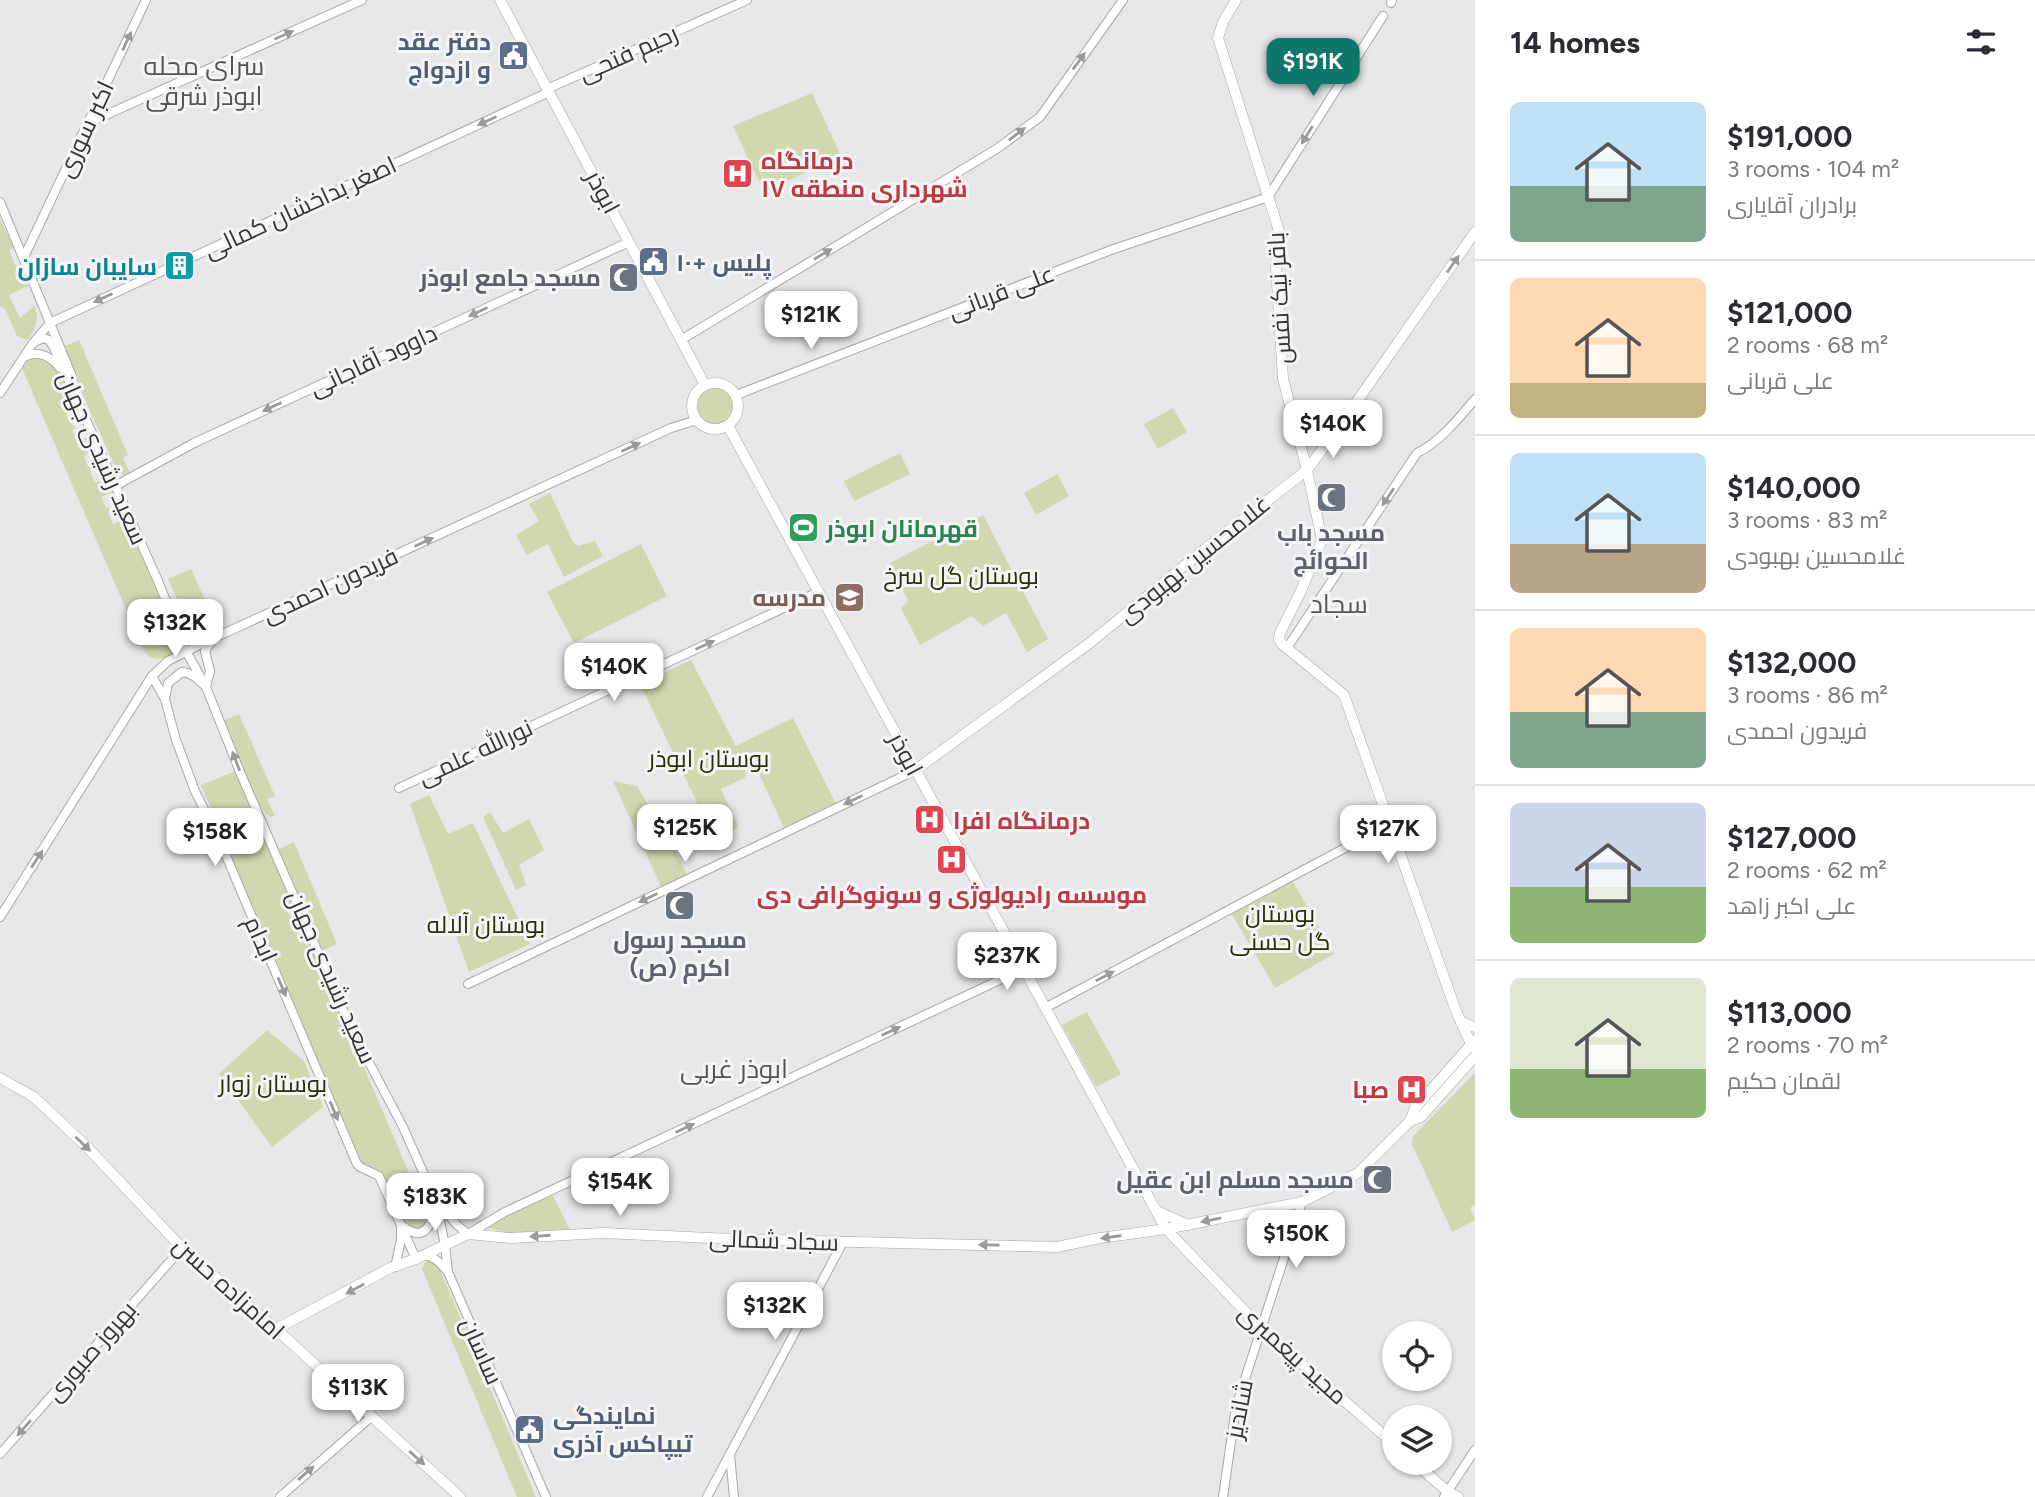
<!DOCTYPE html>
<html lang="en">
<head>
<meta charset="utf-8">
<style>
  body { margin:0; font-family:Figtree,Cairo,sans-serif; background:#f2f2f3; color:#2b2b33; height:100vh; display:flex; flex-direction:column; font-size:26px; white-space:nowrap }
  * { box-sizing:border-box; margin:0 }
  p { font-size:23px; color:#7c7c81 }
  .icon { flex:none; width:38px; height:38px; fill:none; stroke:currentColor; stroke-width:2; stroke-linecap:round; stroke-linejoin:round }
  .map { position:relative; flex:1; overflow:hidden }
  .panel { display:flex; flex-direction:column; background:#fff; width:560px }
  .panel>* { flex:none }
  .tools { position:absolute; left:1382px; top:1321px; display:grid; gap:14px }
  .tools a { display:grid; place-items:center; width:70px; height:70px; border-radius:50%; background:#fff; box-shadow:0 2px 5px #0004; font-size:35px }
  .price { position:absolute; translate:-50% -60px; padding:0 16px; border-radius:14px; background:#fff; color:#222; font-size:23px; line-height:46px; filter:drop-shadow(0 2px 4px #0008) }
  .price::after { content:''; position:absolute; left:50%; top:42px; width:21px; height:16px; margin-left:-10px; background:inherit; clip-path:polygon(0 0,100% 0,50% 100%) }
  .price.active { background:#0f766e; color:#fff }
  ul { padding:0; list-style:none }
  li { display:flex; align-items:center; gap:21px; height:175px; padding:0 35px }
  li+li { border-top:2px solid #e1e1e2 }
  li span { display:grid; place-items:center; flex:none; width:196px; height:140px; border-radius:10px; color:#555 }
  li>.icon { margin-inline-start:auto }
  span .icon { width:84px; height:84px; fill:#fffc; stroke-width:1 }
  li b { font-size:30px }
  h2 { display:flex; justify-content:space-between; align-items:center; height:84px; padding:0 35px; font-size:30px }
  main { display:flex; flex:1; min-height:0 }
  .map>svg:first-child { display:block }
  .green { fill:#d1d8b0 }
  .water { fill:#95d8ee }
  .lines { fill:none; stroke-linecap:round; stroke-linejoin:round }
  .tertiary-casing { stroke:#a8a8a9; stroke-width:10 }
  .secondary-casing { stroke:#a8a8a9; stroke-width:11 }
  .tertiary { stroke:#fff; stroke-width:8 }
  .secondary { stroke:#fff; stroke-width:10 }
  .oneway { fill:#9a9a9b }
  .labels { text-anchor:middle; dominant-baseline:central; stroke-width:6; stroke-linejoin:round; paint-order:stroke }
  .service-label { font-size:24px; font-weight:bold; fill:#4e5e75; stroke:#f4f4f6; text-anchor:start }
  .street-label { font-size:24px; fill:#363637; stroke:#f4f4f6 }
  .health-label { font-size:24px; font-weight:bold; fill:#be3a42; stroke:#f4f4f6; text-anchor:start }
  .culture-label { font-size:24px; font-weight:bold; fill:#0d838f; stroke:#f4f4f6; text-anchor:end }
  .worship-label { font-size:24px; font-weight:bold; fill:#5b616d; stroke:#f4f4f6; text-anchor:end }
  .leisure-label { font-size:24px; font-weight:bold; fill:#27864d; stroke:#f4f4f6; text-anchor:start }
  .park-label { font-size:24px; fill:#2b2f04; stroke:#f4f4f6 }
  .education-label { font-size:24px; font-weight:bold; fill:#785e54; stroke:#f4f4f6; text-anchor:end }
  .neighbourhood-label { font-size:26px; fill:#555557; stroke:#f4f4f6 }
</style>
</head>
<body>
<main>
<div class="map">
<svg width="1475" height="1497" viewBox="0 0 1475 1497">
  <rect width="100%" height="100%" fill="#e7e7e9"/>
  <g class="green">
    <path d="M812,93L841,156L764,192L733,126Z"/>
    <path d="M0,219L14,248L9,250L23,284L29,282L28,286L9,295L20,318L35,305C39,318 36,331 27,340L17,336L5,309L0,306Z"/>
    <path d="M79,340L128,455L123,458L130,473L124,475L117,472L62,347Z"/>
    <path d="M33,356C60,362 68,386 79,408L66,415L71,425H73L75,428L72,430L78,441L91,436L96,450L84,456L88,467L91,466L93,469L90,471L95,483L109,477L114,491L101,497L106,508L109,507L110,510L108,512L113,524L126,518L179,641V647C171,658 152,664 144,651L21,366Z"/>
    <circle cx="715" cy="406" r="21"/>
    <path d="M1173,408L1187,432L1158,449L1144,424Z"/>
    <path d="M900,453L910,474L854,501L844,481Z"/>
    <path d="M1057,474L1069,496L1036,515L1024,493Z"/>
    <path d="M550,493L573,542L578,546L595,541L603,556L564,577L548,544L527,555L516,535L539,521L529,504Z"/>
    <path d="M983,515L1048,639L1027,652L1006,613L983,626L972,616L920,645L901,608L908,601L890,563Z"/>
    <path d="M641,544L667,596L574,643L547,592Z"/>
    <path d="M191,569L217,626L194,636L168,579Z"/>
    <path d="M691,660L736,746L793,718L836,804L784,828L756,767L746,769L745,778L721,789L738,827L716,842L640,684Z"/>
    <path d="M239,714L275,796L267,799L275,816L271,817C254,809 231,742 223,721Z"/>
    <path d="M236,771L298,908L288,912L298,936L307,933L426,1213L425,1223C420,1230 414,1230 406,1227L381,1176L361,1162L201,785Z"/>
    <path d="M613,781L637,786L650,809H655L687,875L662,889Z"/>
    <path d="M429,795L448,834L473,823L530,944L469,972L410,804Z"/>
    <path d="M490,812L503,833L529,819L544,850L519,865L526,885L516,890L483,817Z"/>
    <path d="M294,842L337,944L322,951L277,850Z"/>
    <path d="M1291,878L1334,954L1275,988L1230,911Z"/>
    <path d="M1087,1012L1121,1074L1096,1087L1062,1025Z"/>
    <path d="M267,1030L304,1061L323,1107L272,1147L219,1074Z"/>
    <path d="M1475,1073V1204L1470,1208L1475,1220L1452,1232L1412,1144L1413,1136Z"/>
    <path d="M552,1194L570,1230L510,1233L484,1227Z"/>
    <path d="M432,1261L438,1265L536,1497H517L422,1269L426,1262Z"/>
  </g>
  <path class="water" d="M614,645L624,665L588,683L578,662Z"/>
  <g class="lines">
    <defs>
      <g id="tertiary">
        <path d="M1391,3L1392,0"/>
        <path d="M547,89L747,0"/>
        <path d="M88,123L362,0"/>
        <path d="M0,202L71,374"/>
        <path d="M24,257L146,0"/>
        <path d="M681,340L998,148L1040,117L1123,0"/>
        <path d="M33,343L43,338L49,340L54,348L158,581L186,651L206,687L240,772L350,1026L403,1127L435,1199L457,1225L468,1234L505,1212L1023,969"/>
        <path d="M26,356C40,351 50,356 60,368"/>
        <path d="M0,393L33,343L50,323L549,92"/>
        <path d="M736,395L1111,250L1268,197L1383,16"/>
        <path d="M115,486L194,443L629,242"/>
        <path d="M1287,648L1417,453C1441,441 1458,419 1475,399"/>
        <path d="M152,676L165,699L176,740L195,791L221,844L357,1164L360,1167L379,1176L416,1259"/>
        <path d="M165,699L168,683L182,672C193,673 199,680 206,687L210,671L205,651L211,642"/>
        <path d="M399,788L818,592"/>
        <path d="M0,917L152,676L168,661L201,644L671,428L697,420"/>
        <path d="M468,984L914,771"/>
        <path d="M1045,1008L1390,824"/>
        <path d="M436,1202L445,1245L448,1272L546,1497"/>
        <path d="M404,1227C424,1242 432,1226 434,1207"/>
        <path d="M423,1255C435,1256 441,1264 448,1272"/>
        <path d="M395,1267L401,1240V1228"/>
        <path d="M0,1454L182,1248"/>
        <path d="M730,1455L734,1497"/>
        <path d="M280,1497L372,1416"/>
        <path d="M707,1497L843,1242"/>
        <path d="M1223,1497L1236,1407L1302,1202"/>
        <path d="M1444,1497L1475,1450"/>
      </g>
      <g id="secondary">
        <path d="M500,0L705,385"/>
        <path d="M1236,0L1223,22L1218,38L1279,231L1280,248L1276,266L1283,379L1307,470L1322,540L1300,593L1280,633L1279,639L1282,644L1344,695L1456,1011L1471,1044L1475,1048"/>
        <circle cx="715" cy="406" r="23"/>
        <path d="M728,426L1166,1229L1262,1329L1395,1445"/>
        <path d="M914,771L1091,642L1206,548L1307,470L1344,420L1475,232"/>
        <path d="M1461,1022L1475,1027"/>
        <path d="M0,1078L34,1097L89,1149L182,1248L276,1329L460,1497"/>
        <path d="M1410,1121L1415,1108L1475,1040"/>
        <path d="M1157,1211L1188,1225"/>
        <path d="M276,1329L390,1268L416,1259L468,1234L510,1238L604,1233L730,1239L1057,1247L1100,1238L1166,1229L1302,1202L1358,1173L1410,1121L1421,1117L1475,1056"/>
        <path d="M1415,1463L1448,1492L1458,1497"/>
      </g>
    </defs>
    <use href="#tertiary" class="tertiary-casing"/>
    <use href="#secondary" class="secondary-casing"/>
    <use href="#tertiary" class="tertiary"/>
    <use href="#secondary" class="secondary"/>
  </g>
  <defs><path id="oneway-solid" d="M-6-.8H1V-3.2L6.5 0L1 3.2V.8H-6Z" transform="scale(1.75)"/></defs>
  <g class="oneway">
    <use href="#oneway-solid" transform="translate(284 35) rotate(-24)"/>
    <use href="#oneway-solid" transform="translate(127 41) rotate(-65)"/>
    <use href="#oneway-solid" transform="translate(1079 61) rotate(-54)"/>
    <use href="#oneway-solid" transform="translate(487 121) rotate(155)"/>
    <use href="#oneway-solid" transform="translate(1017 134) rotate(-38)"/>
    <use href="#oneway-solid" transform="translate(1307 135) rotate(122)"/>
    <use href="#oneway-solid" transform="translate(823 254) rotate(-31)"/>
    <use href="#oneway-solid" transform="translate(1453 264) rotate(-55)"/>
    <use href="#oneway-solid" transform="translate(103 298) rotate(155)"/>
    <use href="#oneway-solid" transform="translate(478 312) rotate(155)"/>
    <use href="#oneway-solid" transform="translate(272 407) rotate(155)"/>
    <use href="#oneway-solid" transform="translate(631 447) rotate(-25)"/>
    <use href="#oneway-solid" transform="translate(1388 497) rotate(124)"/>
    <use href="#oneway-solid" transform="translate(424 542) rotate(-25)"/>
    <use href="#oneway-solid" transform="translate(705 645) rotate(-25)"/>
    <use href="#oneway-solid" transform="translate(236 761) rotate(-111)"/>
    <use href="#oneway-solid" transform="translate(853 800) rotate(154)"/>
    <use href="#oneway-solid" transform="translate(37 859) rotate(-57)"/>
    <use href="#oneway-solid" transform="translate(648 898) rotate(155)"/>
    <use href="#oneway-solid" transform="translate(1105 976) rotate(-28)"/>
    <use href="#oneway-solid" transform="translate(282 987) rotate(67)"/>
    <use href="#oneway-solid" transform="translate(891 1031) rotate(-25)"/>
    <use href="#oneway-solid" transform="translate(334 1111) rotate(67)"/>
    <use href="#oneway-solid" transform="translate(685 1128) rotate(-25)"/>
    <use href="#oneway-solid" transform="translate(83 1144) rotate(44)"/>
    <use href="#oneway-solid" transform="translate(1211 1220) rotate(169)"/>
    <use href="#oneway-solid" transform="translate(540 1236) rotate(176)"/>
    <use href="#oneway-solid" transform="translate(1111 1237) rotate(172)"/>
    <use href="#oneway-solid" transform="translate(989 1245) rotate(-179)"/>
    <use href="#oneway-solid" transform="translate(355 1289) rotate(151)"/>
    <use href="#oneway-solid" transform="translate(24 1428) rotate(131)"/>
    <use href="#oneway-solid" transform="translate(417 1458) rotate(42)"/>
    <use href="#oneway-solid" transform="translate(306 1473) rotate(-41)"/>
  </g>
  <defs>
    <symbol id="civic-square" viewBox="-11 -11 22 22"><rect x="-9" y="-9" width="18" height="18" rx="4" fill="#5c6f8a" stroke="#f4f4f6"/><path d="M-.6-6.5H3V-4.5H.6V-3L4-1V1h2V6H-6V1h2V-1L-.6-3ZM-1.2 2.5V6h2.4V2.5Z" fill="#fff"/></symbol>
    <symbol id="hospital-square" viewBox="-11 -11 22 22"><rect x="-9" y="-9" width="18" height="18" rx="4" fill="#e0444e" stroke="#f4f4f6"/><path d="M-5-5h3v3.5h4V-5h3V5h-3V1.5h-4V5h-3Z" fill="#fff"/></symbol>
    <symbol id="building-square" viewBox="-11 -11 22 22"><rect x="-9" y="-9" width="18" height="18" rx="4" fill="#0f9aa8" stroke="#f4f4f6"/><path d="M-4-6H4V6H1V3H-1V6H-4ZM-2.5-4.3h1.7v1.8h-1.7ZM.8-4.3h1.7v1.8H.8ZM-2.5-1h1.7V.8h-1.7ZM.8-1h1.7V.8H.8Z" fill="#fff"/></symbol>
    <symbol id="mosque-square" viewBox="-11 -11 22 22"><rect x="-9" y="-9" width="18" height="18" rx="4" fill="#6b7280" stroke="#f4f4f6"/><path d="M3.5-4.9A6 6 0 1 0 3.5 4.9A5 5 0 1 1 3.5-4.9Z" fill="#fff"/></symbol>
    <symbol id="stadium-square" viewBox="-11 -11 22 22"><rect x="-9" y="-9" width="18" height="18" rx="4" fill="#2e9e5b" stroke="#f4f4f6"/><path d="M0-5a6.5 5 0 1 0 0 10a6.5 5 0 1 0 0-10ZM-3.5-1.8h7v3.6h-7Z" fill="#fff"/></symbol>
    <symbol id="school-square" viewBox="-11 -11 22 22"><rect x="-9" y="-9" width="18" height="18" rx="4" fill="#8d6e63" stroke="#f4f4f6"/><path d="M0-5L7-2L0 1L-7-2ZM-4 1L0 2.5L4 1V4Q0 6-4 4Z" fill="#fff"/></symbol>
  </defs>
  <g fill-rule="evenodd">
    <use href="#civic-square" x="496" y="38" width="35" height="35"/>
    <use href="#hospital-square" x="720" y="156" width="35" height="35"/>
    <use href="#civic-square" x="636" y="244" width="35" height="35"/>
    <use href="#building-square" x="162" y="248" width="35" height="35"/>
    <use href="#mosque-square" x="606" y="260" width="35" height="35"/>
    <use href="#mosque-square" x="1314" y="480" width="35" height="35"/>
    <use href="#stadium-square" x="786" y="510" width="35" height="35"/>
    <use href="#school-square" x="832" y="580" width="35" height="35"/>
    <use href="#hospital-square" x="912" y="802" width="35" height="35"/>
    <use href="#hospital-square" x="934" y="842" width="35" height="35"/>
    <use href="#mosque-square" x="662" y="888" width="35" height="35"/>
    <use href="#hospital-square" x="1394" y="1072" width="35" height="35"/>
    <use href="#mosque-square" x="1360" y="1162" width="35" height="35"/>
    <use href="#civic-square" x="512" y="1412" width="35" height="35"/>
  </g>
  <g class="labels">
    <g class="service-label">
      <text x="491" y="41" text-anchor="end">دفتر عقد<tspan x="491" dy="28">و ازدواج</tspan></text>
      <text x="676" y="262">پلیس +۱۰</text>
      <text x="553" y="1415">نمایندگی<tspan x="553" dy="28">تیپاکس آذری</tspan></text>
    </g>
    <g class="street-label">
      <text transform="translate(628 53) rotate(-24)">رحیم فتحی</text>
      <text transform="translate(85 129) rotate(-65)">اکبر سوری</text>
      <text transform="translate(603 192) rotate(62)">ابوذر</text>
      <text transform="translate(300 207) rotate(-25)">اصغر بداخشان کمالی</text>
      <text transform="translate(1001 292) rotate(-21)">علی قربانی</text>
      <text transform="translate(1279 298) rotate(-93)">باقر نیک نفس</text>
      <text transform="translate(373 360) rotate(-25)">داوود آقاجانی</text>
      <text transform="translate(103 458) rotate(66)">سعید رشیدی جهان</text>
      <text transform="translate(1194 559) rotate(-39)">غلامحسین بهبودی</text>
      <text transform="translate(330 585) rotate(-25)">فریدون احمدی</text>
      <text transform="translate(475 752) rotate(-25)">نورالله علمی</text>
      <text transform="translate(906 754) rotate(62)">ابوذر</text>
      <text transform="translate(261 939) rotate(66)">ابدام</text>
      <text transform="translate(332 977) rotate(66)">سعید رشیدی جهان</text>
      <text transform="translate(774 1240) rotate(2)">سجاد شمالی</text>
      <text transform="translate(229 1288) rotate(42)">امامزاده حسن</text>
      <text transform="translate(91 1351) rotate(-49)">بهروز صبوری</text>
      <text transform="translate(482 1351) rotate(66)">ساسان</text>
      <text transform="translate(1293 1354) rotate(42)">مجید پیغمبری</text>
      <text transform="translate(1239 1409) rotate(-79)">شاندیز</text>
    </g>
    <g class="health-label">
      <text x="761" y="160">درمانگاه<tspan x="761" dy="28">شهرداری منطقه ۱۷</tspan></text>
      <text x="953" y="820">درمانگاه افرا</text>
      <text x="952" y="894" text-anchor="middle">موسسه رادیولوژی و سونوگرافی دی</text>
      <text x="1389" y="1089" text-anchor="end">صبا</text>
    </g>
    <g class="culture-label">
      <text x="157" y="266">سایبان سازان</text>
    </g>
    <g class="worship-label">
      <text x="601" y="277">مسجد جامع ابوذر</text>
      <text x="1331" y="532" text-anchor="middle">مسجد باب<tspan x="1331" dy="28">الحوائج</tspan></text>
      <text x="680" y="939" text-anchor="middle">مسجد رسول<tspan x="680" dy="28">اکرم (ص)</tspan></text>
      <text x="1354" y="1179">مسجد مسلم ابن عقیل</text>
    </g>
    <g class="leisure-label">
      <text x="826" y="528">قهرمانان ابوذر</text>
    </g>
    <g class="park-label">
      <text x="961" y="575">بوستان گل سرخ</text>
      <text x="709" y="758">بوستان ابوذر</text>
      <text x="1280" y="913">بوستان<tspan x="1280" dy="28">گل حسنی</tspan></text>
      <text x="486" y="924">بوستان آلاله</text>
      <text x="273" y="1083">بوستان زوار</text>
    </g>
    <g class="education-label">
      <text x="826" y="597">مدرسه</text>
    </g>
    <g class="neighbourhood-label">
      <text x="204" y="66">سرای محله<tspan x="204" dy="30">ابوذر شرقی</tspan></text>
      <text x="1339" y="604">سجاد</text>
      <text x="734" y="1069">ابوذر غربی</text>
    </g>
  </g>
</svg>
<div class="tools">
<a><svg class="icon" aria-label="locate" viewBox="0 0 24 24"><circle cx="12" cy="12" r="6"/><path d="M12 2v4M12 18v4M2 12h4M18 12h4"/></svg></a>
<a><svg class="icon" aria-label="layers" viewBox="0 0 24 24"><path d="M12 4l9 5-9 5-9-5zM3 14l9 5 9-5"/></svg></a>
</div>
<b class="price active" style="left:1313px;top:98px">$191K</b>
<b class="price" style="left:811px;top:351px">$121K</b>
<b class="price" style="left:1333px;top:460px">$140K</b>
<b class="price" style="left:175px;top:659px">$132K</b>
<b class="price" style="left:614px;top:703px">$140K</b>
<b class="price" style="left:685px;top:864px">$125K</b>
<b class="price" style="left:1388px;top:865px">$127K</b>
<b class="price" style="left:215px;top:868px">$158K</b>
<b class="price" style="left:1007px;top:992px">$237K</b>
<b class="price" style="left:620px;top:1218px">$154K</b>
<b class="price" style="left:435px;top:1233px">$183K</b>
<b class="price" style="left:1296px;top:1270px">$150K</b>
<b class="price" style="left:775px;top:1342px">$132K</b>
<b class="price" style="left:358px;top:1424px">$113K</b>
</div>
<section class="panel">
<h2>14 homes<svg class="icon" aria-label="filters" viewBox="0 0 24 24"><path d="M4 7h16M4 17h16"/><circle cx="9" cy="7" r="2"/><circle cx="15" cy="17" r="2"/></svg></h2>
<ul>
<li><span style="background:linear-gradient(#bfe0f5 60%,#7fa58c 0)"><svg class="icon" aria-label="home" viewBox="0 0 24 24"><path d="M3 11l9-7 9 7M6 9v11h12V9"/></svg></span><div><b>$191,000</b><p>3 rooms · 104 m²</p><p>برادران آقایاری</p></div></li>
<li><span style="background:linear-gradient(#ffd9b3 75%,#c2b280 0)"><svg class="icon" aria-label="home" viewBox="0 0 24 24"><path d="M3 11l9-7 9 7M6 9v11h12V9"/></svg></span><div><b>$121,000</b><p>2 rooms · 68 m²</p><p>علی قربانی</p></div></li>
<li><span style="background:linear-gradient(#bfe0f5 65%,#b9a48a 0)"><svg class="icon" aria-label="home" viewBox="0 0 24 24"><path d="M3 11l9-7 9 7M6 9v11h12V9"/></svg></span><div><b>$140,000</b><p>3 rooms · 83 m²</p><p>غلامحسین بهبودی</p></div></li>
<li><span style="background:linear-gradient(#ffd9b3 60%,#7fa58c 0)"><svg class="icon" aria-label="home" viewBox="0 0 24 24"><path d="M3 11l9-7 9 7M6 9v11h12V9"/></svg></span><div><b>$132,000</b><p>3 rooms · 86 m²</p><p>فریدون احمدی</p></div></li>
<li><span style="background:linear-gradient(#c9d6e8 60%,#8fb573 0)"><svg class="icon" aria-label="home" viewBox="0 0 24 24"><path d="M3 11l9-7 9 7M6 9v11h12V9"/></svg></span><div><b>$127,000</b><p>2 rooms · 62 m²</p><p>علی اکبر زاهد</p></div></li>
<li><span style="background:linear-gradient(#dfe7d0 65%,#8fb573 0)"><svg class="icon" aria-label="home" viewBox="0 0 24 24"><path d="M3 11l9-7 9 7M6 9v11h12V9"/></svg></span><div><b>$113,000</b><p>2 rooms · 70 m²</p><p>لقمان حکیم</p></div></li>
</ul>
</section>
</main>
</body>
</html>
